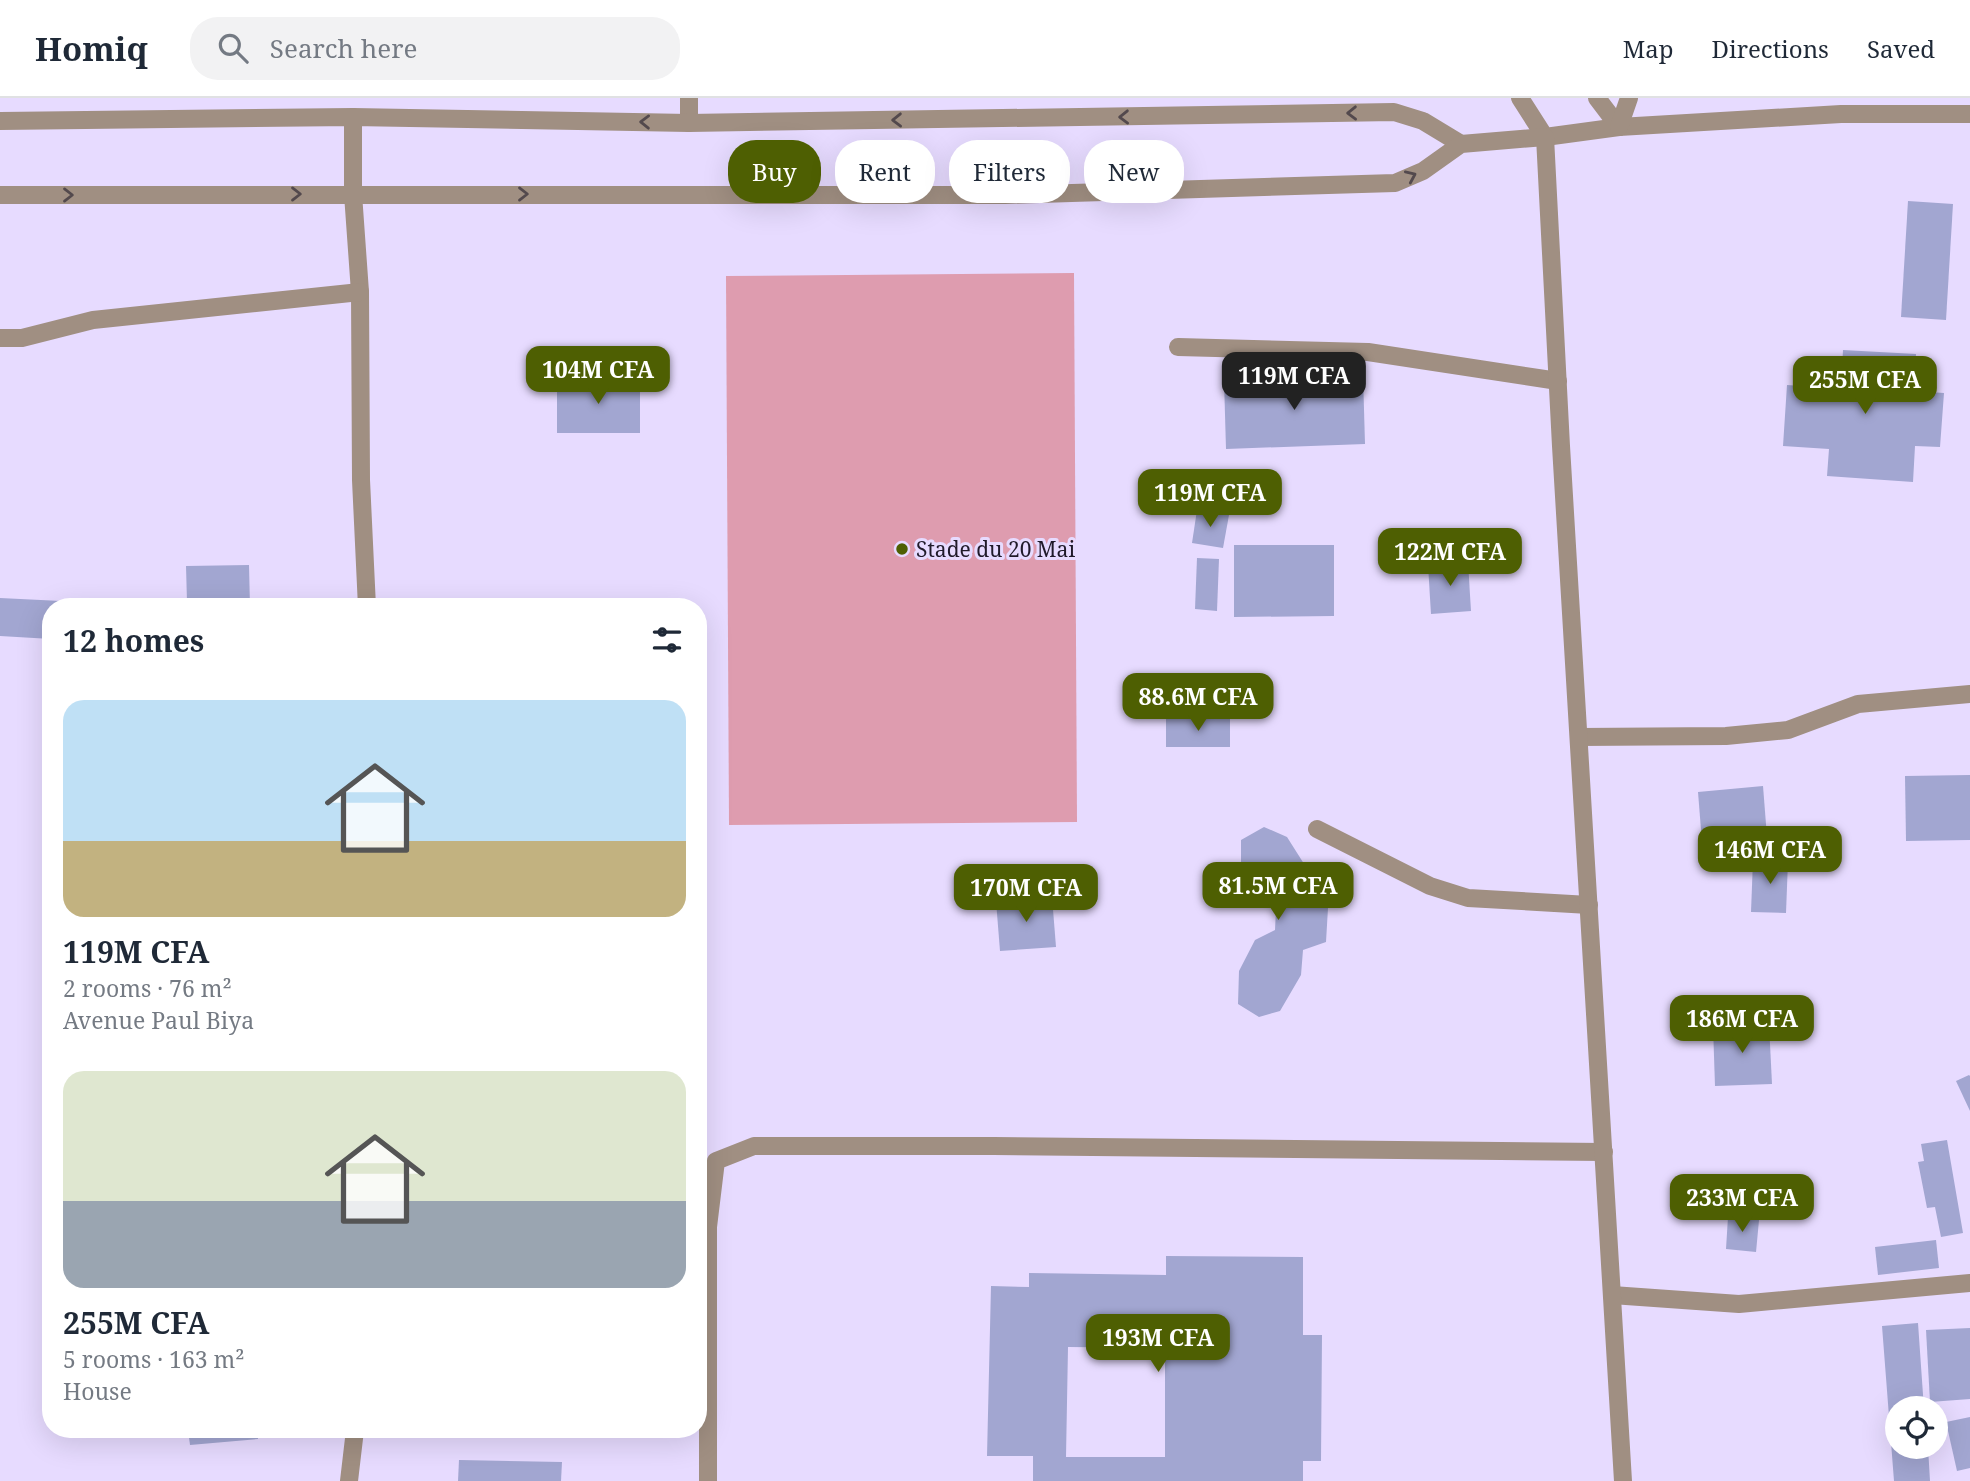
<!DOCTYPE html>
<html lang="en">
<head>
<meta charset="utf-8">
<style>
  body { margin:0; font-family:"Noto Serif",serif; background:#f2f2f3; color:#1f2937; height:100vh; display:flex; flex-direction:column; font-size:26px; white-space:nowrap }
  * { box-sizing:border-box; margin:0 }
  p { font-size:23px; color:#747a83 }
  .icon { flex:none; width:38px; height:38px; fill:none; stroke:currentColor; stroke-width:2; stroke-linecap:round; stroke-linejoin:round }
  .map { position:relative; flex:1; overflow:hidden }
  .details { position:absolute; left:42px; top:500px; width:665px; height:840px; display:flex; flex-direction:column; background:#fff; border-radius:28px; box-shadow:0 7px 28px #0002 }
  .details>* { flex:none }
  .top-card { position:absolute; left:728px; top:42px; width:665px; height:63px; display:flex; gap:14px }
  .controls { position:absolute; left:1885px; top:1298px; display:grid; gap:14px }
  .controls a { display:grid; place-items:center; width:63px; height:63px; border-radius:50%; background:#fff; box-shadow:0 7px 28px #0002; font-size:35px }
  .price { position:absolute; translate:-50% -60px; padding:0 16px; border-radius:14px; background:#4e5f02; color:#fff; font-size:23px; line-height:46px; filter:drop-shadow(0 2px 4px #0008) }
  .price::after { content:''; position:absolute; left:50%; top:42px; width:21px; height:16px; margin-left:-10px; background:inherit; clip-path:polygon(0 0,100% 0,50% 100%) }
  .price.on { background:#222; color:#fff }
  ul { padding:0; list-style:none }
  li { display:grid; align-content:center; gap:14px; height:371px; padding:0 21px }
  li span { display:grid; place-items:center; height:217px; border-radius:21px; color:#555 }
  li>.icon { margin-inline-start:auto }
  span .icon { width:126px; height:126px; fill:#fffc; stroke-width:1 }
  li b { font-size:30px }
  h2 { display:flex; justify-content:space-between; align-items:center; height:84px; padding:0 21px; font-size:30px }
  .tag { padding:0 24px; border-radius:28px; background:#fff; box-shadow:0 7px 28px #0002; font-size:24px; line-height:63px }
  .tag.on { background:#4e5f02; color:#fff }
  header { display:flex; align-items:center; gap:42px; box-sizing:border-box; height:98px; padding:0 35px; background:#fff; border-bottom:2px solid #e0e1e3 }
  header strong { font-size:33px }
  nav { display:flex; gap:38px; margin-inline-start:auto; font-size:24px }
  .search { width:490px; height:63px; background:#f2f2f3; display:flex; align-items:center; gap:18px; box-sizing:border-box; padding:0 24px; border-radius:28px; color:#747a83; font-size:26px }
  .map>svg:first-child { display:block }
  .green { fill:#de9caf }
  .building { fill:#a2a6d1; fill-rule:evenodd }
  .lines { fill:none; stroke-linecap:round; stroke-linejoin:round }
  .service { stroke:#a08f82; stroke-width:18 }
  .minor { stroke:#a08f82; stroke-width:18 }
  .tertiary { stroke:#a08f82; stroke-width:18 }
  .oneway { stroke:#53494d }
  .poi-dot { fill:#4e5f02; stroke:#e7dbff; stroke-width:2.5 }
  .labels { text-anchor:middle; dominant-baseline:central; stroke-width:6; stroke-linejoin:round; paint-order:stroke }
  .poi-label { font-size:21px; fill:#201a2a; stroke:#e7dbff; text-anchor:start }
</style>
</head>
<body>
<header>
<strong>Homiq</strong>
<div class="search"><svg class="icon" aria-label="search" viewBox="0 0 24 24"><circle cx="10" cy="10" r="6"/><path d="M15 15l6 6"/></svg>Search here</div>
<nav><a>Map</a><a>Directions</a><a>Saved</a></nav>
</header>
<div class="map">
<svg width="1970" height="1383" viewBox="0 0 1970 1383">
  <rect width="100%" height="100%" fill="#e7dbff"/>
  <path class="green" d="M1074,175L1077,724L729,727L726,178Z"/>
  <g class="building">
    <path d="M1908,103L1953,106L1946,222L1901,219Z"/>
    <path d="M1843,252L1916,256L1914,293L1944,295L1940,349L1915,348L1913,384L1827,378L1829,351L1783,348L1787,287L1802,288L1803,268L1842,271Z"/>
    <path d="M1363,277L1365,346L1226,351L1224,282Z"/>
    <rect x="557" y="281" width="83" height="54"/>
    <path d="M1197,412L1229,417L1223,450L1192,445Z"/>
    <path d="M1234,447H1334V518L1234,519Z"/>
    <path d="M1197,460L1219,461L1217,513L1195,511Z"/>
    <path d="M1468,464L1471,513L1431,516L1428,467Z"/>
    <path d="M249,467L250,509H151V504H187L186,468Z"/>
    <path d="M0,500L61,503V509H51V541L0,538Z"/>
    <rect x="1166" y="621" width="64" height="28"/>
    <path d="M1970,677V742L1906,743L1905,678Z"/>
    <path d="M1763,688L1768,752L1703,757L1698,694Z"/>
    <path d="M1264,729L1287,739L1306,769L1304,799L1328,810L1326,844L1303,852L1301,877L1280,913L1259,919L1238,906L1239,873L1255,842L1275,832L1276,811L1255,801L1241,769V742Z"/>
    <path d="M1753,762L1788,763L1786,815L1751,814Z"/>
    <path d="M1052,799L1056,849L1000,853L996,803Z"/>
    <path d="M1769,926L1772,986L1715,988L1713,928Z"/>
    <path d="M1969,977L1970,978V1013L1956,983Z"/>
    <path d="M1947,1042L1963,1135L1941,1139L1935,1109L1927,1110L1918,1064L1924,1063L1921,1046Z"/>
    <path d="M1728,1119L1759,1122L1756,1154L1726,1151Z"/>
    <path d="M1936,1142L1939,1170L1878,1177L1875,1149Z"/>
    <path d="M1166,1158L1303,1159V1237H1322L1321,1363H1303V1383H1033V1358H987L991,1188L1029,1189V1175L1166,1177ZM1068,1249L1165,1250V1359H1066Z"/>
    <path d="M47,1200L51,1201V1227L46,1226Z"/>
    <path d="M1918,1225L1924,1311H1897V1349H1928L1930,1383H1894L1882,1228Z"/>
    <path d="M1970,1230V1301L1930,1304L1926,1232Z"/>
    <path d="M1970,1319V1370L1957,1373L1946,1324Z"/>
    <path d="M149,1332H174V1337L149,1336Z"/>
    <path d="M188,1332H257L258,1341L190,1347Z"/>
    <path d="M459,1362L562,1364L561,1383H458Z"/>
  </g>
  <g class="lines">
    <path class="service" d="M1317,731L1430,788L1468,800L1589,807"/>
    <g class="minor">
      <path d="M689,0V25"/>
      <path d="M1520,0L1545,39L1619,29L1841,16H1970"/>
      <path d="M1597,0L1619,29"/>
      <path d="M353,19V96L360,194L361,382L367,509"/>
      <path d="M1619,29L1629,0"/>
      <path d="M0,240H22L93,222L360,194"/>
      <path d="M1178,249L1368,254L1558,283"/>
      <path d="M1579,639L1726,638L1788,632L1858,606L1970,596"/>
      <path d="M1612,1197L1739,1206L1970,1185"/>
      <path d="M349,1383L355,1332"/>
      <path d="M708,1383V1129L716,1063L754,1048H993L1604,1054"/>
    </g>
    <g class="tertiary">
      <path d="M0,23L353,19L689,25L1394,14L1423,23L1461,46"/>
      <path d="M0,97H1005L1395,85L1423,73L1461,46L1545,39L1561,348L1623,1383"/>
    </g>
  </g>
  <defs><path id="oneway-chevron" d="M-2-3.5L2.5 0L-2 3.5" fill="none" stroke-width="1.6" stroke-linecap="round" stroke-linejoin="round" transform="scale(1.75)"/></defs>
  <g class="oneway">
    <use href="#oneway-chevron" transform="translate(1352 15) rotate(179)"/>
    <use href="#oneway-chevron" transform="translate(1124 19) rotate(179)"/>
    <use href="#oneway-chevron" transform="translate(897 22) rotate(179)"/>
    <use href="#oneway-chevron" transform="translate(645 24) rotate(-179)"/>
    <use href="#oneway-chevron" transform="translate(1411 78) rotate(-24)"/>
    <use href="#oneway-chevron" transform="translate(296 96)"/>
    <use href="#oneway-chevron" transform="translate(523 96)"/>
    <use href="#oneway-chevron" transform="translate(68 97)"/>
  </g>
  <circle class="poi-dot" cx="902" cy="451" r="7"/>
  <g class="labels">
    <g class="poi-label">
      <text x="916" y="451">Stade du 20 Mai</text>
    </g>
  </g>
</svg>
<div class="controls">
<a><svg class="icon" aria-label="locate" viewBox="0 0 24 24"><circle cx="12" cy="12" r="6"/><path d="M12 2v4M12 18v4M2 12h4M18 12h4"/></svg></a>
</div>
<b class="price" style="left:598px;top:308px">104M CFA</b>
<b class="price on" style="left:1294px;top:314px">119M CFA</b>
<b class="price" style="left:1865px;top:318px">255M CFA</b>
<b class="price" style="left:1210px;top:431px">119M CFA</b>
<b class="price" style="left:1450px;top:490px">122M CFA</b>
<b class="price" style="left:1198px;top:635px">88.6M CFA</b>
<b class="price" style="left:1770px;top:788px">146M CFA</b>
<b class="price" style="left:1278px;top:824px">81.5M CFA</b>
<b class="price" style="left:1026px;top:826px">170M CFA</b>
<b class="price" style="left:1742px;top:957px">186M CFA</b>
<b class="price" style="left:1742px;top:1136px">233M CFA</b>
<b class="price" style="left:1158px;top:1276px">193M CFA</b>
<div class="top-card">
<a class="tag on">Buy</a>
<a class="tag">Rent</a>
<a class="tag">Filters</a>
<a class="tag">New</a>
</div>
<section class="details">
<h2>12 homes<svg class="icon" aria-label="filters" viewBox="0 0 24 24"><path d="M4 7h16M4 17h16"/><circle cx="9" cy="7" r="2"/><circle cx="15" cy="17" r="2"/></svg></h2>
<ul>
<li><span style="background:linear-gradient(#bfe0f5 65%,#c2b280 0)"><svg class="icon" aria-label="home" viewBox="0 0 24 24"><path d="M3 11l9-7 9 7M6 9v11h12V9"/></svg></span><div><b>119M CFA</b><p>2 rooms · 76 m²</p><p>Avenue Paul Biya</p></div></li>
<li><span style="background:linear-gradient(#dfe7d0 60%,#9aa5b1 0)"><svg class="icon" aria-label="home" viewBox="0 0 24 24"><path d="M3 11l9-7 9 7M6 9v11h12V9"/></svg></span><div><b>255M CFA</b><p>5 rooms · 163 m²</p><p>House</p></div></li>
</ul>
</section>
</div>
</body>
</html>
